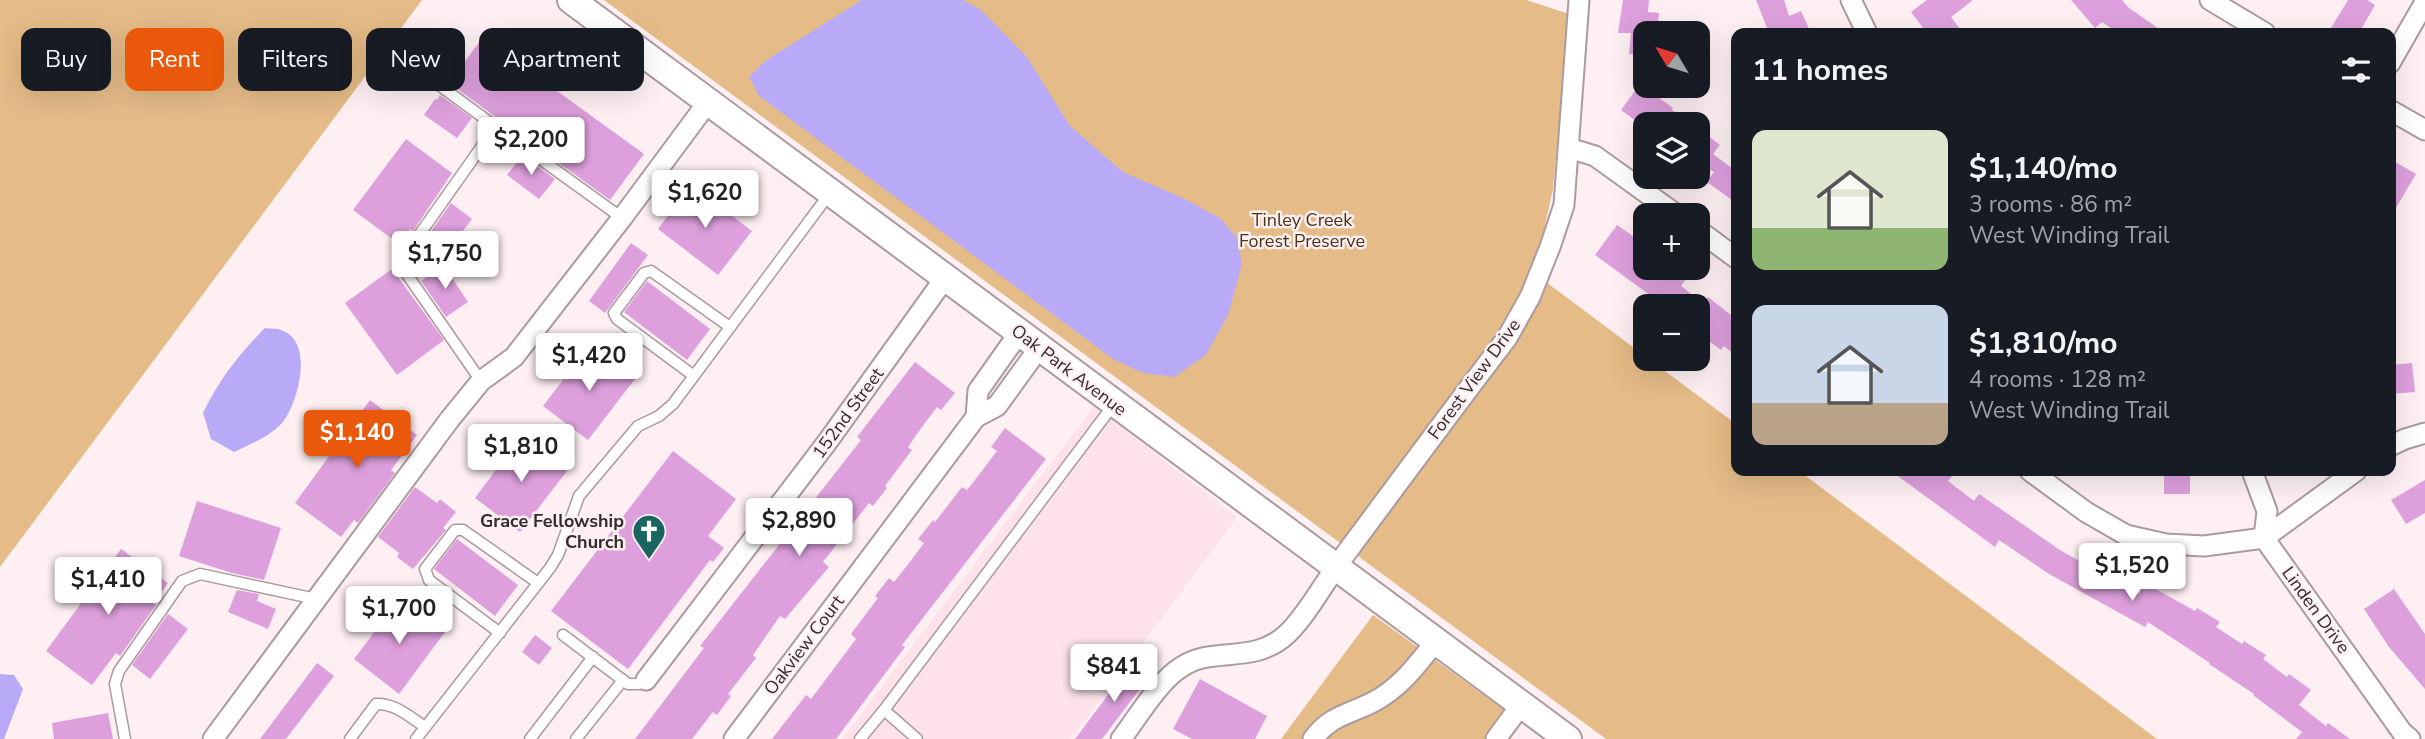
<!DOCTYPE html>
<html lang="en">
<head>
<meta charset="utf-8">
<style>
  body { margin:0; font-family:"Nunito Sans",sans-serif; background:#20242c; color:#f1f3f6; height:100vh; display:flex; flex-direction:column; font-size:26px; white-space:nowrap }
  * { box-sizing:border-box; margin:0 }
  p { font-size:23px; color:#9ea1a6 }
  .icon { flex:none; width:38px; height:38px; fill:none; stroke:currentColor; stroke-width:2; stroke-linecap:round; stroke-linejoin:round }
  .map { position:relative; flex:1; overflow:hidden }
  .sheet { position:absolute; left:1731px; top:28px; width:665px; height:448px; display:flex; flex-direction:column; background:#171b24; border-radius:14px; box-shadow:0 7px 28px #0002 }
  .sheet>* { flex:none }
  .banner { position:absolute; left:21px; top:28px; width:665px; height:63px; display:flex; gap:14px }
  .needle { width:46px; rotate:308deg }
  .fabs { position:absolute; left:1633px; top:21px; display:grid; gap:14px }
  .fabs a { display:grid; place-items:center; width:77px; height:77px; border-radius:14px; background:#171b24; box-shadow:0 7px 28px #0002; font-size:35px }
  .price { position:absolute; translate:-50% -60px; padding:0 16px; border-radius:7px; background:#fff; color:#222; font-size:23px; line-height:46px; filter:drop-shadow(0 2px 4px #0008) }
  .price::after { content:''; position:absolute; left:50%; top:42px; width:21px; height:16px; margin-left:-10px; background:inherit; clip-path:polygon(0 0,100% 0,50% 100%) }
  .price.selected { background:#ea580c; color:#fff }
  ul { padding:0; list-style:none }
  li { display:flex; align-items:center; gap:21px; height:175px; padding:0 21px }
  li span { display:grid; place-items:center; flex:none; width:196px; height:140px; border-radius:14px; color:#555 }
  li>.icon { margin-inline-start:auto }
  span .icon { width:84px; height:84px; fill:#fffc; stroke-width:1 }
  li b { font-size:30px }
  h2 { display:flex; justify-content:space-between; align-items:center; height:84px; padding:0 21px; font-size:30px }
  .chip { padding:0 24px; border-radius:14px; background:#171b24; box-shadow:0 7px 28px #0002; font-size:24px; line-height:63px }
  .chip.selected { background:#ea580c; color:#fff }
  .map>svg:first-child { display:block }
  .built { fill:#fde3e9 }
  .green { fill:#e5bb87 }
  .water { fill:#b8aaf6 }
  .building { fill:#dea0dd }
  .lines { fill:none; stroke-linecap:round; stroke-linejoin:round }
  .lane-casing { stroke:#ab9a9e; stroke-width:13 }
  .street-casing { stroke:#ab9a9e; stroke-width:23 }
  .secondary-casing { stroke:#ab9a9e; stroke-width:30 }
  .lane { stroke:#fff; stroke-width:10 }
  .street { stroke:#fff; stroke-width:19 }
  .secondary { stroke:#fff; stroke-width:26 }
  .labels { text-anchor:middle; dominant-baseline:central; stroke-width:5; stroke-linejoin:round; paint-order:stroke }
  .park-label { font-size:18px; fill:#4a3314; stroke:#fdeff2 }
  .street-label { font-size:18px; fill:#322c2d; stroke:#fdeff2 }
  .poi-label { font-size:18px; font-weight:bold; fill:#322c2d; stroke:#fdeff2; text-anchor:end }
</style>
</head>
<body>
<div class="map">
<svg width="2425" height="739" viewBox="0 0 2425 739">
  <rect width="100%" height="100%" fill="#fdeff2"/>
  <path class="built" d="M1094,406L1237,517L1071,739H842Z"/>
  <g class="green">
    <path d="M0,0H422L0,567Z"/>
    <path d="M604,0H1526L1569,14L1553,189L1544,230L1530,270L1645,356V359H1649L1736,424V471H1799L2157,739H1606Z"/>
    <path d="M1373,615L1522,723L1510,739H1281Z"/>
  </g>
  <g class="water">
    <path d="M862,0H963L981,10L1027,57L1070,126L1123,172L1187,200L1221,219L1237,238L1242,264L1228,315L1206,355L1174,377L1143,373L1113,359L759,96L749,77L765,61Z"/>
    <path d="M265,328C270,329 277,328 281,330C314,341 299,398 285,419C274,435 251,444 234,452L211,439L203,413C219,380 239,354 265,328Z"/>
    <path d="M0,674L14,675L23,689L4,739H0Z"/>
  </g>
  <g class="building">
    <path d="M1623,0H1649L1648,12L1659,13L1657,33H1645V55L1629,54L1631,33H1618Z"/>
    <path d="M1756,0H1784L1789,16L1801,11L1811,33H1769Z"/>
    <path d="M1927,0H1973L1951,17L1963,33H1927L1911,12Z"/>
    <path d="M2071,0H2122L2129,8L2165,33H2118L2102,22L2095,28Z"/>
    <path d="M2348,0H2367L2375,5L2359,33H2328Z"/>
    <path d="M483,37L644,154L610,200L449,83Z"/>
    <path d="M1640,84L1673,108L1672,110L1692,124H1640L1621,110Z"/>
    <path d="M440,95L472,118L457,138L424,115L435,99L437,100Z"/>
    <path d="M1698,128L1720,145L1713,154L1736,171V203L1707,182L1714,172L1705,166L1698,176Z"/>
    <path d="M406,139L452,173L413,231L410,229L399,244L353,210Z"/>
    <path d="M522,155L555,179L539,199L507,175Z"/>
    <path d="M2390,159L2416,174L2390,218Z"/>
    <path d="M691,185L752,231L718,275L658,229Z"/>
    <path d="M451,203L472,219L445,254L425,240Z"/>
    <path d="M1617,225L1640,241L1635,248L1645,255V268H1676L1688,276L1681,286L1703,303L1708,297L1736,319V356L1724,346L1721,350L1698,333V306H1665L1595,255Z"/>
    <path d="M631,243L648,255L605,313L589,301Z"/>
    <path d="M444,266L468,302L446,317L421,281Z"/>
    <path d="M392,269L444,340L397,375L345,303Z"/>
    <path d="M647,281L710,329L687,360L624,312Z"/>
    <path d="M590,345L635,379L588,440L543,406Z"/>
    <path d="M915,362L955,393L941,410L937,407L919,431L908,447L912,450L885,486L887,488L873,506L869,503L823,562L829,567L785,619L780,616L753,655L756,658L728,694L731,696L717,715L713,712L692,739H635L704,648L700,646L861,440L857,437Z"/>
    <path d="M2412,363L2415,392L2391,394L2390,365Z"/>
    <path d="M370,400L417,435L391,470L395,473L358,523L354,520L341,537L295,503Z"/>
    <path d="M1005,428L1046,459L902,645L905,647L836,739H772L806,695L811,699L856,639L851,634L878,598L875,596L889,578L894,582L906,567L924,543L918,539L933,520L935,522L962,487L967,490L978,476L997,451L991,447Z"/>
    <path d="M521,436L567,471L520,532L475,498Z"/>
    <path d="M673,451L736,499L708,536L724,548L713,562L710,560L628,669L551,611Z"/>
    <path d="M1891,471H1956L1948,481L1974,501L1979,494L2060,550L2121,585V584L2139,594L2145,583L2195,611L2197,608L2220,622L2216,627L2242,644L2244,641L2266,655L2263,659L2287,677L2289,674L2311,690L2299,705L2326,726L2328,723L2350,739H2296L2302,732L2253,695L2254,694L2209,664L2210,663L2148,622L2145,627L2049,574L1999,540L1995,547Z"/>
    <rect x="2164" y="471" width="26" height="23"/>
    <path d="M2425,480V513L2406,524L2391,500Z"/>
    <path d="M415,487L437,503L440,499L456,512L443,528L446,530L413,569L397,557L399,553L378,537Z"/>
    <path d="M197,501L281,528L264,580L232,573L179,556Z"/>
    <path d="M457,539L518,585L495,616L434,569Z"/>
    <path d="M121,549L168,583L153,603L156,605L120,656L116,653L92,685L46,651Z"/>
    <path d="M2394,589L2425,634V689L2389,647L2364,609Z"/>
    <path d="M237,590L259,594L257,601L276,609L268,629L228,612Z"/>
    <path d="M400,598L445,632L399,694L354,659Z"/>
    <path d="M168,614L188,629L150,679L132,665Z"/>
    <path d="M535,635L552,648L539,665L522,652Z"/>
    <path d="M317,663L334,676L286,739H260Z"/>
    <path d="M1131,664L1149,677L1102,739H1075Z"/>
    <path d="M1200,679L1267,716L1255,739H1192L1173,729Z"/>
    <path d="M108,713L113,739H54L52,723Z"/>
  </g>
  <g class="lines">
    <defs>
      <g id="lane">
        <path d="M417,69L503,132"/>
        <path d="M694,376L617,319L614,313L644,273L651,271L730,327"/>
        <path d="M481,381L404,270L405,255L487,139L503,132L622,218"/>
        <path d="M500,633L429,580L425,569L455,530H463L538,583"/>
        <path d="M563,635L628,684H639L646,680"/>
        <path d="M125,739L115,684L119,671L182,581L200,574L316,599"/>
        <path d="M350,739L376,704C395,703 410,717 425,727"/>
        <path d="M416,739L550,568L558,555L579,496L638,426L659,416L673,404L830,193"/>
        <path d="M530,739L593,657"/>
        <path d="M576,739L623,680"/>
        <path d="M860,739L884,710"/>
        <path d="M917,739L884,710L1114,404"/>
      </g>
      <g id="street">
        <path d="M1851,0L1867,33"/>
        <path d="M2210,0L2265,33"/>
        <path d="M2390,63L2425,2"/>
        <path d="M2390,110L2425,130"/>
        <path d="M1569,148L1595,156L1677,215"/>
        <path d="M1698,230L1736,258"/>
        <path d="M976,417L978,391L1019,333"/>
        <path d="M2390,446L2405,439L2425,433"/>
        <path d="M2030,471L2086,512L2126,535L2166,544L2204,546L2264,538L2356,471"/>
        <path d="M2252,471L2267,511L2264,538L2402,732L2410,739"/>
        <path d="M646,680L828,441L945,278"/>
        <path d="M213,739L450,419L481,381L514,357L622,218L708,102"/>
        <path d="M734,739L976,417L997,406L1039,348"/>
        <path d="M1121,739C1138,717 1159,680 1183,666C1214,646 1254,665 1287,634C1308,614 1326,579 1344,556C1398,483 1452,410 1507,338L1530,297L1550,247L1564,205L1579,0"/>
        <path d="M1313,739C1331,715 1348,715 1373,702C1399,689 1418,664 1435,642"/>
        <path d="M1496,739L1521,705"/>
      </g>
      <path id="secondary" d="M571,0L1568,739"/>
    </defs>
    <use href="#lane" class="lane-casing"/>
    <use href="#street" class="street-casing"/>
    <use href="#secondary" class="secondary-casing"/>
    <use href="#lane" class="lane"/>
    <use href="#street" class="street"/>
    <use href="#secondary" class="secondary"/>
  </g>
  <defs>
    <symbol id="church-pin" viewBox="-11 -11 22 30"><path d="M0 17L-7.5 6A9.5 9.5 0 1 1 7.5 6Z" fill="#196560" stroke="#fdeff2"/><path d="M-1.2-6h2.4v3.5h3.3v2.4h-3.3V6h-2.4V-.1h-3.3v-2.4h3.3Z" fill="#fff"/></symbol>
  </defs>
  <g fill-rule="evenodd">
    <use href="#church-pin" x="630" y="512" width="38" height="52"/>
  </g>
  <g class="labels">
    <g class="park-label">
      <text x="1302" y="220">Tinley Creek<tspan x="1302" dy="21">Forest Preserve</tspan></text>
    </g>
    <g class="street-label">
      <text transform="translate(1069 370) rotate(37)">Oak Park Avenue</text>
      <text transform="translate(1474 379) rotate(-54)">Forest View Drive</text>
      <text transform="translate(848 413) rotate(-54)">152nd Street</text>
      <text transform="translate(2316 610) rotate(54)">Linden Drive</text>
      <text transform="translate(804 645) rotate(-53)">Oakview Court</text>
    </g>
    <g class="poi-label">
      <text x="624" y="521">Grace Fellowship<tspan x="624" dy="21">Church</tspan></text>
    </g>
  </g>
</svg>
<div class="fabs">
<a><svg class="needle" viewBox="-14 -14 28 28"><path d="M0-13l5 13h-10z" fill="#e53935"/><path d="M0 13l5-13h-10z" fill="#9ea1a6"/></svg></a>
<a><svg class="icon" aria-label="layers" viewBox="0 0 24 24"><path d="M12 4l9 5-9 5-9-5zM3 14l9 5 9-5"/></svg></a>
<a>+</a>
<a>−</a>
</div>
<b class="price" style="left:531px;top:177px">$2,200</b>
<b class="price" style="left:705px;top:230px">$1,620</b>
<b class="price" style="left:445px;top:291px">$1,750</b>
<b class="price" style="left:589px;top:393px">$1,420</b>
<b class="price selected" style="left:357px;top:470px">$1,140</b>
<b class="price" style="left:521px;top:484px">$1,810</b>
<b class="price" style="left:799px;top:558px">$2,890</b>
<b class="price" style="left:2132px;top:603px">$1,520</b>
<b class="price" style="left:108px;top:617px">$1,410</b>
<b class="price" style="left:399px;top:646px">$1,700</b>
<b class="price" style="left:1114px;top:704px">$841</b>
<div class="banner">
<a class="chip">Buy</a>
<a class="chip selected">Rent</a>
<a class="chip">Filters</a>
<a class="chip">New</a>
<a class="chip">Apartment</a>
</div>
<section class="sheet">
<h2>11 homes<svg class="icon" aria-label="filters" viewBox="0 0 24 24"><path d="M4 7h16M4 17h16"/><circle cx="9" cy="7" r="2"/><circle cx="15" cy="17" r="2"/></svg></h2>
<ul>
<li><span style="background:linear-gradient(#dfe7d0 70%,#8fb573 0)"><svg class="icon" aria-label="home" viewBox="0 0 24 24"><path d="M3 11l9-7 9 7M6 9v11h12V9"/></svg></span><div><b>$1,140/mo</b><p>3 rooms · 86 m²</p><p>West Winding Trail</p></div></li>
<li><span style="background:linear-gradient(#c9d6e8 70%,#b9a48a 0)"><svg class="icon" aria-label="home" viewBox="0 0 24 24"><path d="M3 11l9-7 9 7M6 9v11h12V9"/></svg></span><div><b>$1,810/mo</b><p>4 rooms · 128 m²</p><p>West Winding Trail</p></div></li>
</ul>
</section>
</div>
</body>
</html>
